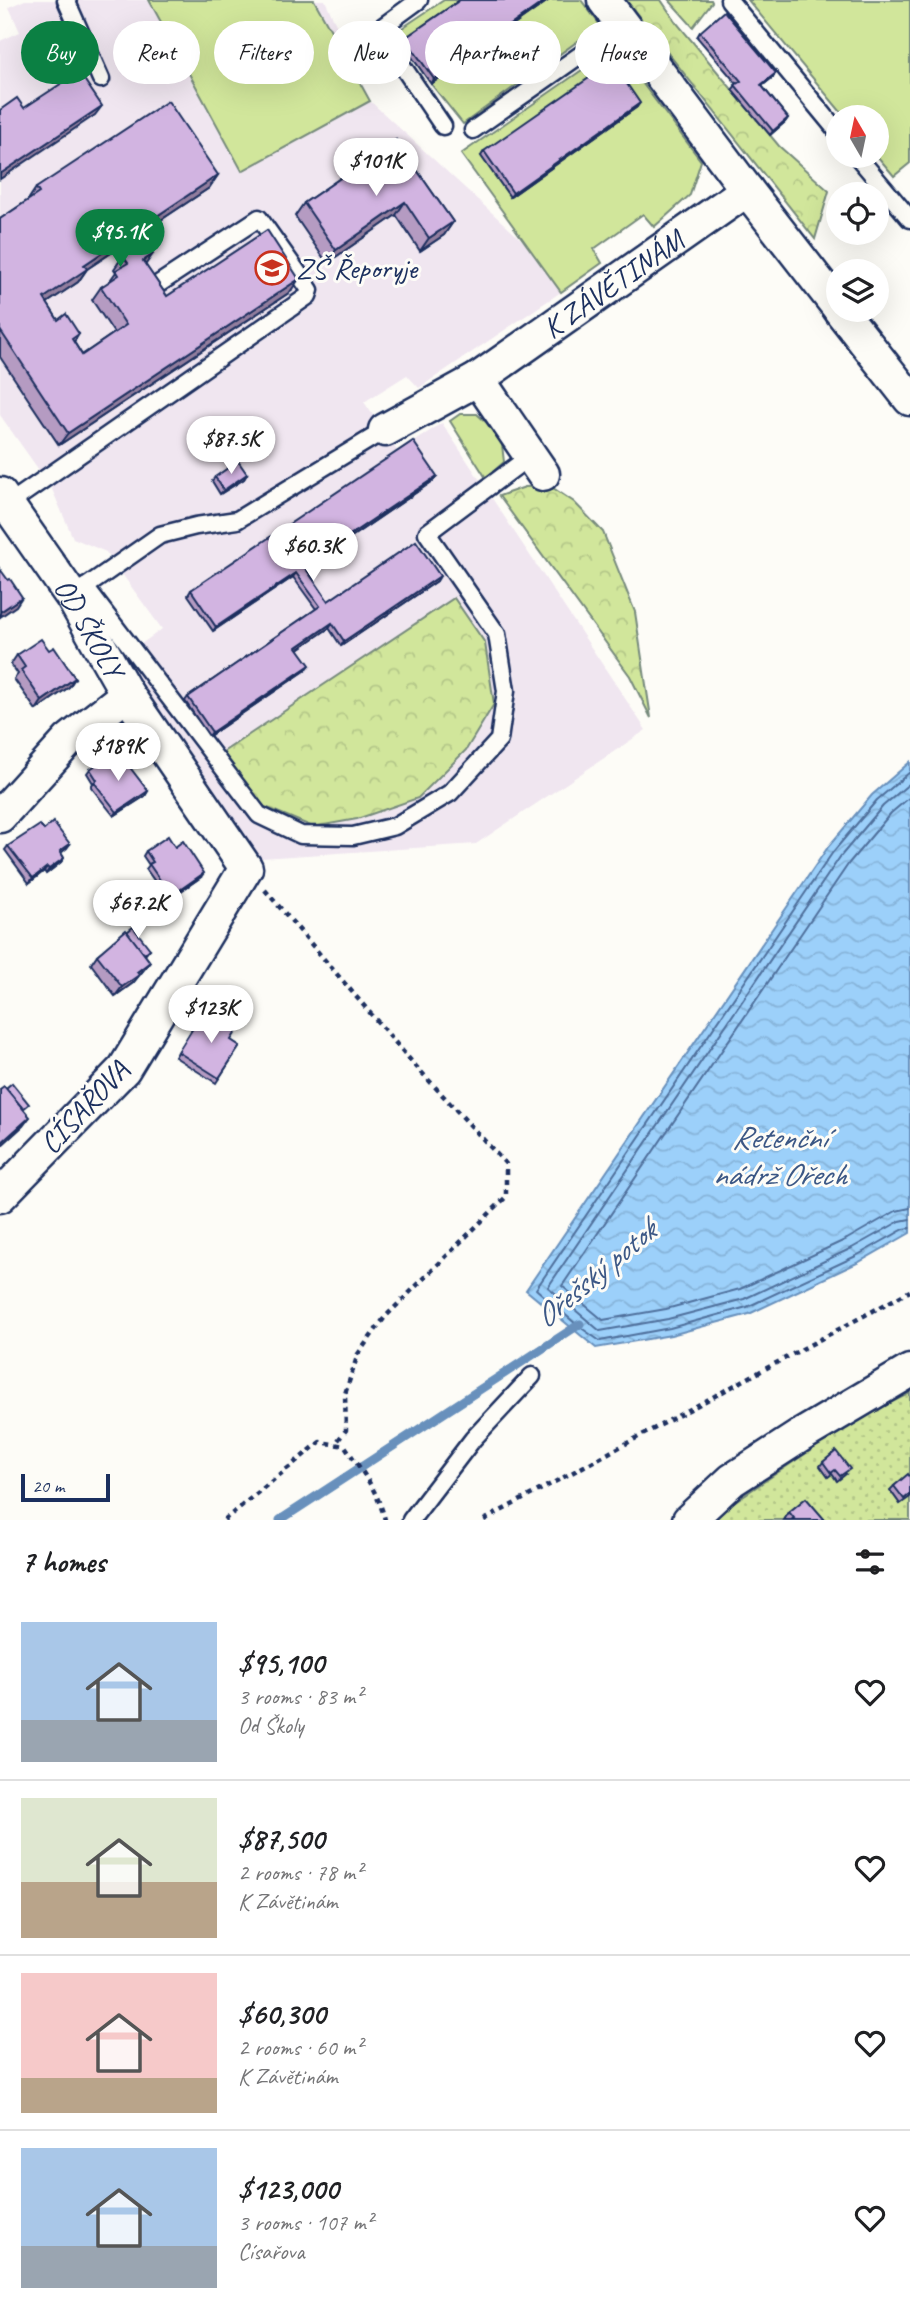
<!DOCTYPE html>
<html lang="en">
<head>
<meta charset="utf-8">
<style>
  body { margin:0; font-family:Caveat,sans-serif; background:#f6f6f6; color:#202124; height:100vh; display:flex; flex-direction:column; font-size:26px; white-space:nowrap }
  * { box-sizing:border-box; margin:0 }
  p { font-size:23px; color:#757577 }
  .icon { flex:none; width:38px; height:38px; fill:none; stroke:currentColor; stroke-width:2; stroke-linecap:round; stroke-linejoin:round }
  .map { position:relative; height:1520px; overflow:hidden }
  .details { display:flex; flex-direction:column; background:#fff; flex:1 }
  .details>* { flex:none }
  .top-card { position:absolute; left:21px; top:21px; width:868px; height:63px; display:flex; gap:14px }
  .needle { width:46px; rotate:351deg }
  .controls { position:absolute; left:826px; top:105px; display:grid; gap:14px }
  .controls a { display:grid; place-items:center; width:63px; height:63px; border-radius:50%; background:#fff; box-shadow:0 7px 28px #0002; font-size:35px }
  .scale { position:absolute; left:21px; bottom:18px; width:89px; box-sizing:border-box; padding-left:7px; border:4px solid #1b2f5e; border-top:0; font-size:19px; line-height:24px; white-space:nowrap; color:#1b2f5e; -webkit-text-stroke:5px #fdfcf7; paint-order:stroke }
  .price { position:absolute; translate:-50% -60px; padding:0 16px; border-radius:24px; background:#fff; color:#222; font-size:23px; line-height:46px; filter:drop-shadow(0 2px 4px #0008) }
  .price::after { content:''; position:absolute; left:50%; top:42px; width:21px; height:16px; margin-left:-10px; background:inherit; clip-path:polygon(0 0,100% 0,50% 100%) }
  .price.selected { background:#0b8043; color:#fff }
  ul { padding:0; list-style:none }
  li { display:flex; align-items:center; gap:21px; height:175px; padding:0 21px }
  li+li { border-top:2px solid #e0e0e0 }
  li span { display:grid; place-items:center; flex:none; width:196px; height:140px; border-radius:0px; color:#555 }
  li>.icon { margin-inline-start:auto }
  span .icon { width:84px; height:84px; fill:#fffc; stroke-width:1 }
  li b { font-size:30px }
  h2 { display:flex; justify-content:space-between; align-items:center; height:84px; padding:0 21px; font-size:30px }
  .tag { padding:0 24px; border-radius:32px; background:#fff; box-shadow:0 7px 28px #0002; font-size:24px; line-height:63px }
  .tag.selected { background:#0b8043; color:#fff }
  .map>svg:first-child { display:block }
  .built { fill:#f0e6f0 }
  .grass { fill:#d1e69b; stroke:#768a7c; stroke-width:2; fill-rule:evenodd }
  .forest { fill:url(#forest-crowns); stroke:#768a7c; stroke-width:2 }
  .garden { fill:url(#garden-dots); stroke:#768a7c; stroke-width:2 }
  .water { fill:url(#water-waves); stroke:#6890bc; stroke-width:2 }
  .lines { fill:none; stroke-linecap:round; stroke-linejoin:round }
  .shore { stroke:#4f6f9c; stroke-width:2 }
  .stream { stroke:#6890bc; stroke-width:9 }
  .service-casing { stroke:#1b2f5e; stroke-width:21 }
  .minor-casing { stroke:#1b2f5e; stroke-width:37 }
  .path { stroke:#1b2f5e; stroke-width:4.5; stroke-dasharray:5 5; stroke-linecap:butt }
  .service { stroke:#fdfcf7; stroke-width:16 }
  .minor { stroke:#fdfcf7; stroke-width:32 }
  .wall { fill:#b59bc2; stroke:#1b2f5e; stroke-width:2 }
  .shaded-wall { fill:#937e9e; stroke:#1b2f5e; stroke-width:2 }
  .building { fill:#d2b4e1; stroke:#1b2f5e; stroke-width:2 }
  .labels { text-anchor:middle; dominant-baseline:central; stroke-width:6; stroke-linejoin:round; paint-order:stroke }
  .poi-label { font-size:30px; fill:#1b2f5e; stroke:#fdfcf7; text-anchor:start }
  .street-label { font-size:30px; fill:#1b2f5e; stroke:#fdfcf7 }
  .water-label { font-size:32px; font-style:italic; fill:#3b5785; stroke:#fdfcf7 }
</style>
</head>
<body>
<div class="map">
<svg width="910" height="1520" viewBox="0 0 910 1520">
  <defs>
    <pattern id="forest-crowns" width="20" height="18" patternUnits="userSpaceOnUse" patternTransform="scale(1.75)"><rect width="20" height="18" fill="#d1e69b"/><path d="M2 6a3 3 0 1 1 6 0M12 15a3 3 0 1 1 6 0" fill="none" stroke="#b3c688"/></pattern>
    <pattern id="garden-dots" width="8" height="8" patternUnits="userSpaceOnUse" patternTransform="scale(1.75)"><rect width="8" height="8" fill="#d1e69b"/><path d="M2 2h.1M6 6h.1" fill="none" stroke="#b3c688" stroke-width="1.8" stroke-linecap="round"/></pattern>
    <pattern id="water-waves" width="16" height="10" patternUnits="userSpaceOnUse" patternTransform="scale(1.75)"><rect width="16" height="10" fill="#9cd0fa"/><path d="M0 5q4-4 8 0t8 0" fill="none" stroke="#86b3d9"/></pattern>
  </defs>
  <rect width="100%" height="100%" fill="#fdfcf7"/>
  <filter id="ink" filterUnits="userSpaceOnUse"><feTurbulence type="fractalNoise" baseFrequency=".0143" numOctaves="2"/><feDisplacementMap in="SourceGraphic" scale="14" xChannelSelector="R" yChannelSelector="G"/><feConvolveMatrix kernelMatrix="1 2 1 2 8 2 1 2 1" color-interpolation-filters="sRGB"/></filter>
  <g filter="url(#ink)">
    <path class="built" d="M25,0H325L370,101L526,244L561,292L419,388L407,375L364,402L398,452L442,423L646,730L476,844L261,858L123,657L162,629L106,552L73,538L51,487L0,415V41L20,32L9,7Z"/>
    <g class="grass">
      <path d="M149,0H314L370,101L242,171Z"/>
      <path d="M444,0H463L402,43L396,32Z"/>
      <path d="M549,0H581L600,25L463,124L431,84Z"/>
      <path d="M669,0H711L712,2L693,27Z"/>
      <path d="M748,0H910V163L894,176L877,156V117H845Z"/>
      <path d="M615,47L701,161L690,195L654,227L643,214L594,249L602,263L561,292L461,154ZM637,107L510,197L481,156Z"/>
      <path d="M460,414H477L501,436L504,462L486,478L450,421Z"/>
    </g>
    <g class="forest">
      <path d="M626,0H661L676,22L779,146L829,191L815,239Z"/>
      <path d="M550,486L574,502L603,532L635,612L651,718L630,676L499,496L525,487Z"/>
      <path d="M454,598L485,643L494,704L466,750L418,798L357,819L313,827L258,804L223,752Z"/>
    </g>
    <path class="garden" d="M910,1393V1520H707L854,1421Z"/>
    <path class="water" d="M910,762V1233L859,1262L749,1314L671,1335L596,1348L526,1290L828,847L872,795Z"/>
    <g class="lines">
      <g class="shore">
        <path d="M910,772L877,800L833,852L536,1289L577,1325L600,1341L670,1328L747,1307L856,1256L904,1229L910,1228"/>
        <path d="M910,783L883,806L840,857L548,1287L600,1331L668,1319L744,1299L852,1248L900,1221L910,1219"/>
        <path d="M910,797L891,813L849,863L562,1286L603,1320L666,1309L740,1289L847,1239L896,1211L910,1208"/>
      </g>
      <path class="stream" d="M280,1520L580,1324"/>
      <defs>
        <g id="service">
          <path d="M66,0L101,79"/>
          <path d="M419,0L378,30L443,126"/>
          <path d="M729,0L838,132"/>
          <path d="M473,130L623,25"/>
          <path d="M857,156L910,219"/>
          <path d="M7,505L308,296L310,290L259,218L160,283"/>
          <path d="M85,587L259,815L301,835L353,836L395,826L450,793L499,740L506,691L497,634L427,533L530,456"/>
          <path d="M77,593L160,535L196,526L237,520L385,430"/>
          <path d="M411,1520L473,1439L532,1376"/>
        </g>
        <g id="minor">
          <path d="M604,0L747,190L838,307"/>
          <path d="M840,310L910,399"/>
          <path d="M478,379L543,474"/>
          <path id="s1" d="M385,430L478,379L747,190"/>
          <path id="s2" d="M0,494L72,597L127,694L246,868L124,1069L0,1196"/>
          <path d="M0,816L69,740L127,694"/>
          <path d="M689,1520L732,1480L800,1436L910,1371"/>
        </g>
      </defs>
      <use href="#service" class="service-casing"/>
      <use href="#minor" class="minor-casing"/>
      <g class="path">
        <path d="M265,890L412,1062L506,1164V1197L385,1317L358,1354L345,1394L346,1430L335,1444"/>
        <path d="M224,1520L320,1442L345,1446C361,1470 378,1491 385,1520"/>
        <path d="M484,1520L910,1291"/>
      </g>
      <use href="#service" class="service"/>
      <use href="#minor" class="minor"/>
    </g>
    <g class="wall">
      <path d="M460,0H549L431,84L402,43L405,38Z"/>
      <path d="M700,32L773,77L762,86L788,118L785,122L770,135L732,90L737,84L697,37Z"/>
      <path d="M637,107L510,197L481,156L484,151Z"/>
      <path d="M396,140L453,222L444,235L420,251L396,215L327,263L295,216L304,203Z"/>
      <path d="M218,175L209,188L87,269L78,282L47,303L58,320L79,334L74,342L82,355L114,333L92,300L101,287L108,283L116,272L114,269L123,256L145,265L167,296L290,292L59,445L0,357V219L28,200L36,188Z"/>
      <path d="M247,474L244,479L220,494L212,481L215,477Z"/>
      <path d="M433,481L306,568L328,601L437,581L341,646L329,628L298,649L306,670L209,736L185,701L188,697L316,609L293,577L213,631L188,595L191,590Z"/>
      <path d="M49,650L75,678L69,687L36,710L14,679L18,674L11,664L17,655Z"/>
      <path d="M90,769L148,791L145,796L114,816L91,787L93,783L87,773Z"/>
      <path d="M70,844L67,848L61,853L64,858L61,862L46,874L44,871L29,883L5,850L8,846Z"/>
      <path d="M175,847L201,877L168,900L146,869L149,865L143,856L146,851Z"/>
      <path d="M127,932L150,949L145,955L150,962L133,983L115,996L91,964L97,955Z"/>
      <path d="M198,1020L240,1046L216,1083L175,1057Z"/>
      <path d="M823,1462L846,1474L837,1481L832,1474L828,1477L820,1466Z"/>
      <path d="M910,1477V1497L900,1504L890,1490L894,1486Z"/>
      <path d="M789,1512L825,1520H784Z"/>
    </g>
    <g class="shaded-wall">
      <path d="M546,0H549L431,84L434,79Z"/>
      <path d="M776,73L773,77L758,89L761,85Z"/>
      <path d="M640,103L637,107L510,197L513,193Z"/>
      <path d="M102,106L95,115L0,179V174Z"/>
      <path d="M788,118L785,122L770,135L773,131Z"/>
      <path d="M218,175L209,188L87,269L78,282L35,311L44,298L84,265Z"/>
      <path d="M405,202L396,215L327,263L336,250Z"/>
      <path d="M453,222L444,235L420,251L429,238Z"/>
      <path d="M153,254L144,267L143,261Z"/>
      <path d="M299,279L290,292L59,445L68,433Z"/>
      <path d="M247,474L244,479L220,494L224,490Z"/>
      <path d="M437,476L433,481L301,571L304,566Z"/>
      <path d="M296,573L293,577L213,631L216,627Z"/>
      <path d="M440,576L437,581L341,646L344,641Z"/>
      <path d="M22,597L16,606L0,617V612Z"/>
      <path d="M332,623L329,628L294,652L297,647Z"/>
      <path d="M310,665L306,670L209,736L212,732Z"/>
      <path d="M75,678L69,687L36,710L42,701Z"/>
      <path d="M148,791L145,796L114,816L117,812Z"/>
      <path d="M64,858L61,862L46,874L49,869Z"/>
      <path d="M47,867L44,871L29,883L33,878Z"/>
      <path d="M204,873L201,877L168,900L171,896Z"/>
      <path d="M150,962L133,983L115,996L122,987L137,972Z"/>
      <path d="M30,1117L23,1126L0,1147L1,1143Z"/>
    </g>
    <g class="building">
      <path d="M460,0H546L434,79L405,38Z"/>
      <path d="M724,11L776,73L761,85L788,118L773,131L735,85L741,81L700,32Z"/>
      <path d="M612,62L640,103L513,193L484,151Z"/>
      <path d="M79,72L102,106L0,174V110L17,98L24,108Z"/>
      <path d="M168,101L218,175L84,265L87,269L44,298L58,320L66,314L79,334L72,339L82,355L126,325L101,287L119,275L116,270L128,263L123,256L145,242L153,254L143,261L167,296L267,230L299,279L68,433L0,330V219L39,193L36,188Z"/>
      <path d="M396,140L453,222L429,238L405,202L336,250L304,203Z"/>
      <path d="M413,441L437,476L304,566L328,601L416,541L440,576L344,641L332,623L297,647L310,665L212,732L188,697L320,606L296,573L216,627L191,590Z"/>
      <path d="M238,461L247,474L224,490L215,477Z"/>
      <path d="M0,569L8,580L10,579L22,597L0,612Z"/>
      <path d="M41,639L49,650L54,647L75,678L42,701L21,670L25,667L17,655Z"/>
      <path d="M112,754L119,764L125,761L148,791L117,812L94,782L97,780L90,769Z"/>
      <path d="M53,822L70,844L60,851L64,858L49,869L47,867L33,878L8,846L40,825L44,830Z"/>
      <path d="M168,836L175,847L183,841L204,873L171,896L149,864L153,862L146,851Z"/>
      <path d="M133,927L150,949L144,954L127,932Z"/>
      <path d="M126,930L150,962L137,972L139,975L122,987L97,955Z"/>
      <path d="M213,1013L238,1029L231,1040L240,1046L219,1078L178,1052L198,1020L206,1025Z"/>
      <path d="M12,1083L29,1104L23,1109L6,1088Z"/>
      <path d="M4,1086L30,1117L1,1143L0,1141V1089Z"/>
      <path d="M836,1451L850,1469L840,1476L835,1470L831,1473L823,1462Z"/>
      <path d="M908,1474L910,1477V1494L904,1499L894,1486Z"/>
      <path d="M806,1498L825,1520H791L794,1518L789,1512Z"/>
    </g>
  </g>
  <defs>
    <symbol id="school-ring" viewBox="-11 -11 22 22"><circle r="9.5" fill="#fdfcf7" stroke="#c8321e" stroke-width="1.5"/><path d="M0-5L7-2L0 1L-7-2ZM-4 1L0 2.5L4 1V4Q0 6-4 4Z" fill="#c8321e"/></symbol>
  </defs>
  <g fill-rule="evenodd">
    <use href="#school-ring" x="253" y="249" width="38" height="38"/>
  </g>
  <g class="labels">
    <g class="poi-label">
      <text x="296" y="268">ZŠ Řeporyje</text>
    </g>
    <g class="street-label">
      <text stroke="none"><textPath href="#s1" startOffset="271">K ZÁVĚTINÁM</textPath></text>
      <text stroke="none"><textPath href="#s2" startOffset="161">OD ŠKOLY</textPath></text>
      <text transform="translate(84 1107) rotate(-47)">CÍSAŘOVA</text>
    </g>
    <g class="water-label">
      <text x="779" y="1137">Retenční<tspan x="779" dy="37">nádrž Ořech</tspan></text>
      <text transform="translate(595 1274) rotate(-40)">Ořešský potok</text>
    </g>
  </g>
</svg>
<div class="controls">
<a><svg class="needle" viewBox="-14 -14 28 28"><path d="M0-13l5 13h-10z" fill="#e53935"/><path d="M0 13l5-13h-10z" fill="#757577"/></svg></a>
<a><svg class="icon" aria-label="locate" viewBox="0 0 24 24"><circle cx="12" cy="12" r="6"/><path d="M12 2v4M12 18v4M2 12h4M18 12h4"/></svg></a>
<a><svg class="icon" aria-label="layers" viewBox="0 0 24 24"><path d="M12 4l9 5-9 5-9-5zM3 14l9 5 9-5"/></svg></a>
</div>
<div class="scale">20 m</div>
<b class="price" style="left:376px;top:198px">$101K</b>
<b class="price selected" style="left:120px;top:269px">$95.1K</b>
<b class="price" style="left:231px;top:476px">$87.5K</b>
<b class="price" style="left:313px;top:583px">$60.3K</b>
<b class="price" style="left:118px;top:783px">$189K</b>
<b class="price" style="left:138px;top:940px">$67.2K</b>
<b class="price" style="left:211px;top:1045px">$123K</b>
<div class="top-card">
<a class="tag selected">Buy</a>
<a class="tag">Rent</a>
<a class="tag">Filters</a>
<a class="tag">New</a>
<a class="tag">Apartment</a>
<a class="tag">House</a>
</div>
</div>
<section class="details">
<h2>7 homes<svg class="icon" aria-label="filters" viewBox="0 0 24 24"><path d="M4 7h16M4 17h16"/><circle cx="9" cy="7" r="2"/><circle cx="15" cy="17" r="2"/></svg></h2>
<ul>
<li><span style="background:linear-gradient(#a9c7e8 70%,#9aa5b1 0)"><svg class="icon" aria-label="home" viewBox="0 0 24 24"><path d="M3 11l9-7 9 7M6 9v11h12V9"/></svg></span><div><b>$95,100</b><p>3 rooms · 83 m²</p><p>Od Školy</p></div><svg class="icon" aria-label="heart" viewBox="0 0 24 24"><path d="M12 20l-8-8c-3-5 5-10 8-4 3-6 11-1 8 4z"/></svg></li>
<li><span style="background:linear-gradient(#dfe7d0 60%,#b9a48a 0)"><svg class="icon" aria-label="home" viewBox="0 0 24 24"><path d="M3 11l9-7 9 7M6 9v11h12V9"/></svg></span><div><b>$87,500</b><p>2 rooms · 78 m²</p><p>K Závětinám</p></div><svg class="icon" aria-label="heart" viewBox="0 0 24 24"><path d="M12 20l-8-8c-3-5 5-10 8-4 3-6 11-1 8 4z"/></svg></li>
<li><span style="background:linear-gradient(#f6c9c9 75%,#b9a48a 0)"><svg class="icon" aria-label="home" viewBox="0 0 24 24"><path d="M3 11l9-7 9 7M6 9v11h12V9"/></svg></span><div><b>$60,300</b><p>2 rooms · 60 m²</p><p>K Závětinám</p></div><svg class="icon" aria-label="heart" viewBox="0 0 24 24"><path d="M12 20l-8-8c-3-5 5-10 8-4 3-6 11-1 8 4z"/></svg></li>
<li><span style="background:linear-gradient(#a9c7e8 70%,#9aa5b1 0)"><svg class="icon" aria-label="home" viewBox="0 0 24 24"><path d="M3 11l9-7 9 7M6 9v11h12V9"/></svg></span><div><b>$123,000</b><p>3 rooms · 107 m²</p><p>Císařova</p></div><svg class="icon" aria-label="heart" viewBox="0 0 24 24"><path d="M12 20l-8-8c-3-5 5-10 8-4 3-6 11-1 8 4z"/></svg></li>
</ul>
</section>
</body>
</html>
